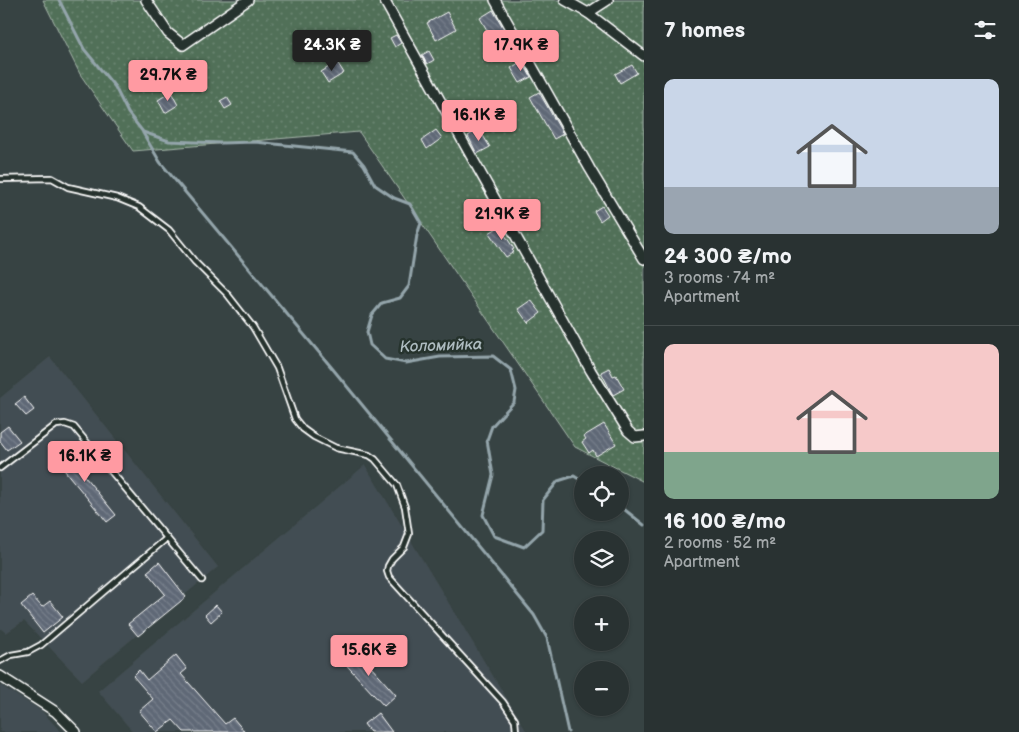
<!DOCTYPE html>
<html lang="en">
<head>
<meta charset="utf-8">
<style>
  body { margin:0; font-family:"Balsamiq Sans",sans-serif; background:#353e3e; color:#f1f3f6; height:100vh; display:flex; flex-direction:column; font-size:19px; white-space:nowrap }
  * { box-sizing:border-box; margin:0 }
  p { font-size:16px; color:#a5aaac }
  .icon { flex:none; width:28px; height:28px; fill:none; stroke:currentColor; stroke-width:2; stroke-linecap:round; stroke-linejoin:round }
  .map { position:relative; flex:1; overflow:hidden }
  .sheet { display:flex; flex-direction:column; background:#293232; width:375px }
  .sheet>* { flex:none }
  .fabs { position:absolute; left:574px; top:466px; display:grid; gap:10px }
  .fabs a { display:grid; place-items:center; width:55px; height:55px; border-radius:50%; background:#293232; box-shadow:0 1px 4px #0004,0 0 0 1px #454d4d; font-size:25px }
  .price { position:absolute; translate:-50% -42px; padding:0 11px; border-radius:5px; background:#ff9aa2; color:#111; font-size:16px; line-height:32px; filter:drop-shadow(0 1px 2px #0008) }
  .price::after { content:''; position:absolute; left:50%; top:30px; width:15px; height:11px; margin-left:-8px; background:inherit; clip-path:polygon(0 0,100% 0,50% 100%) }
  .price.on { background:#222; color:#fff }
  ul { padding:0; list-style:none }
  li { display:grid; align-content:center; gap:10px; height:265px; padding:0 20px }
  li+li { border-top:1px solid #454d4d }
  li span { display:grid; place-items:center; height:155px; border-radius:10px; color:#555 }
  li>.icon { margin-inline-start:auto }
  span .icon { width:90px; height:90px; fill:#fffc; stroke-width:1 }
  li b { font-size:21px }
  h2 { display:flex; justify-content:space-between; align-items:center; height:60px; padding:0 20px; font-size:21px }
  main { display:flex; flex:1; min-height:0 }
  .map>svg:first-child { display:block }
  .built { fill:#434e52 }
  .garden { fill:url(#garden-dots); stroke:#a8b8ac }
  .lines { fill:none; stroke-linecap:round; stroke-linejoin:round }
  .stream { stroke:#94a5ab; stroke-width:3 }
  .building { fill:url(#building-back-hatch); stroke:#fff }
  .lane-casing { stroke:#fff; stroke-width:8 }
  .street-casing { stroke:#fff; stroke-width:12 }
  .lane { stroke:#26332d; stroke-width:4.5 }
  .street { stroke:#26332d; stroke-width:9 }
  .labels { text-anchor:middle; dominant-baseline:central; stroke-width:5; stroke-linejoin:round; paint-order:stroke }
  .water-label { font-size:16px; font-style:italic; fill:#aebcc0; stroke:#26332d }
</style>
</head>
<body>
<main>
<div class="map">
<svg width="644" height="732" viewBox="0 0 644 732">
  <defs>
    <pattern id="garden-dots" width="8" height="8" patternUnits="userSpaceOnUse" patternTransform="scale(1.25)"><rect width="8" height="8" fill="#517059"/><path d="M2 2h.1M6 6h.1" fill="none" stroke="#6b8572" stroke-width="1.8" stroke-linecap="round"/></pattern>
    <pattern id="building-back-hatch" width="6" height="6" patternUnits="userSpaceOnUse" patternTransform="scale(1.25)"><rect width="6" height="6" fill="#5f6876"/><path d="M-1 5l2 2M0 0l6 6M5-1l2 2" fill="none" stroke="#777f8b"/></pattern>
  </defs>
  <rect width="100%" height="100%" fill="#374343"/>
  <filter id="ink" filterUnits="userSpaceOnUse"><feTurbulence type="fractalNoise" baseFrequency=".02" numOctaves="2"/><feDisplacementMap in="SourceGraphic" scale="10" xChannelSelector="R" yChannelSelector="G"/><feConvolveMatrix kernelMatrix="1 2 1 2 8 2 1 2 1" color-interpolation-filters="sRGB"/></filter>
  <g filter="url(#ink)">
    <g class="built">
      <path d="M50,357L218,567L82,681L24,621L6,633L0,628V398Z"/>
      <path d="M365,465L527,732H133L98,691Z"/>
      <path d="M0,685L42,711L61,732H0Z"/>
    </g>
    <path class="garden" d="M43,0H644V482L575,447L359,132L133,151L80,74Z"/>
    <g class="lines">
      <g class="stream">
        <path d="M59,0L84,49L115,87L128,113L143,132L169,141L221,143L255,142L353,152L364,165L375,185L394,198L410,204L421,223L417,235L409,286L400,298L382,303L372,315L367,332L370,345L385,359L406,363L440,357L493,356L511,370L516,390L514,402L492,426L487,440L493,475L483,515L494,536L524,547L542,530L543,500L558,481L574,476L582,481"/>
        <path d="M143,133L160,162L332,368L534,615L547,638L568,732"/>
        <path d="M620,506L644,525"/>
      </g>
    </g>
    <g class="building">
      <path d="M493,10L504,29L491,37L480,18Z"/>
      <path d="M447,12L456,29L436,40L427,23Z"/>
      <path d="M396,35L401,43L395,47L390,38Z"/>
      <path d="M429,51L434,60L427,64L422,55Z"/>
      <path d="M522,61L531,77L520,83L511,68Z"/>
      <path d="M337,62L344,73L328,83L321,72Z"/>
      <path d="M632,65L637,73L620,83L615,74Z"/>
      <path d="M171,92L178,105L165,113L158,100Z"/>
      <path d="M539,92L563,134L554,139L530,97Z"/>
      <path d="M227,97L232,105L225,109L220,101Z"/>
      <path d="M479,129L490,147L477,154L468,136Z"/>
      <path d="M436,130L442,138L427,149L422,140Z"/>
      <path d="M602,206L608,215L600,221L594,211Z"/>
      <path d="M502,225L507,233L505,235L514,249L512,250L514,252L506,257L489,233Z"/>
      <path d="M531,300L541,313L528,323L518,309Z"/>
      <path d="M609,368L613,376L616,375L624,389L613,395L601,372Z"/>
      <path d="M24,397L34,410L26,416L15,404Z"/>
      <path d="M604,424L616,444L596,456L593,450L589,453L582,442L586,439L584,436Z"/>
      <path d="M8,426L20,441L7,450L0,441V432Z"/>
      <path d="M67,450L71,456L76,453L88,466L81,472L116,515L107,522L60,465L63,463L58,457Z"/>
      <path d="M159,562L186,597L138,636L128,624L165,594L147,572Z"/>
      <path d="M32,596L42,607L50,601L63,617L43,633L21,605Z"/>
      <path d="M216,605L222,612L211,622L205,615Z"/>
      <path d="M354,648L396,695L384,706L341,659Z"/>
      <path d="M176,655L187,669L181,674L225,724L233,718L245,732H184L173,720L157,732L139,711L153,699L133,676L139,670L147,680Z"/>
      <path d="M378,713L392,732H370L364,724Z"/>
    </g>
    <g class="lines">
      <defs>
        <g id="lane">
          <path d="M0,179L52,178L68,187L117,198L139,207L169,230L195,262L228,295L253,327L277,368L295,419L303,429L314,437L336,448L369,455L375,459L397,485L405,507L409,534L404,547L392,559L388,566L387,571L389,577L503,702L515,720L516,732"/>
          <path d="M0,468L56,425L65,424L74,427L202,580"/>
          <path d="M0,661L11,655L28,652L41,645L167,538"/>
        </g>
        <g id="street">
          <path d="M146,0L168,33L183,45L248,0"/>
          <path d="M384,0L591,371L628,431L635,437L644,436"/>
          <path d="M495,0L590,169L644,259"/>
          <path d="M565,0L588,13L644,56"/>
          <path d="M588,13L608,0"/>
          <path d="M0,676L56,712L76,732"/>
        </g>
      </defs>
      <use href="#lane" class="lane-casing"/>
      <use href="#street" class="street-casing"/>
      <use href="#lane" class="lane"/>
      <use href="#street" class="street"/>
    </g>
  </g>
  <g class="labels">
    <g class="water-label">
      <text transform="translate(441 346) rotate(-2)">Коломийка</text>
    </g>
  </g>
</svg>
<div class="fabs">
<a><svg class="icon" aria-label="locate" viewBox="0 0 24 24"><circle cx="12" cy="12" r="6"/><path d="M12 2v4M12 18v4M2 12h4M18 12h4"/></svg></a>
<a><svg class="icon" aria-label="layers" viewBox="0 0 24 24"><path d="M12 4l9 5-9 5-9-5zM3 14l9 5 9-5"/></svg></a>
<a>+</a>
<a>−</a>
</div>
<b class="price on" style="left:332px;top:72px">24.3K ₴</b>
<b class="price" style="left:521px;top:72px">17.9K ₴</b>
<b class="price" style="left:168px;top:102px">29.7K ₴</b>
<b class="price" style="left:479px;top:142px">16.1K ₴</b>
<b class="price" style="left:502px;top:241px">21.9K ₴</b>
<b class="price" style="left:85px;top:483px">16.1K ₴</b>
<b class="price" style="left:369px;top:677px">15.6K ₴</b>
</div>
<section class="sheet">
<h2>7 homes<svg class="icon" aria-label="filters" viewBox="0 0 24 24"><path d="M4 7h16M4 17h16"/><circle cx="9" cy="7" r="2"/><circle cx="15" cy="17" r="2"/></svg></h2>
<ul>
<li><span style="background:linear-gradient(#c9d6e8 70%,#9aa5b1 0)"><svg class="icon" aria-label="home" viewBox="0 0 24 24"><path d="M3 11l9-7 9 7M6 9v11h12V9"/></svg></span><div><b>24 300 ₴/mo</b><p>3 rooms · 74 m²</p><p>Apartment</p></div></li>
<li><span style="background:linear-gradient(#f6c9c9 70%,#7fa58c 0)"><svg class="icon" aria-label="home" viewBox="0 0 24 24"><path d="M3 11l9-7 9 7M6 9v11h12V9"/></svg></span><div><b>16 100 ₴/mo</b><p>2 rooms · 52 m²</p><p>Apartment</p></div></li>
</ul>
</section>
</main>
</body>
</html>
